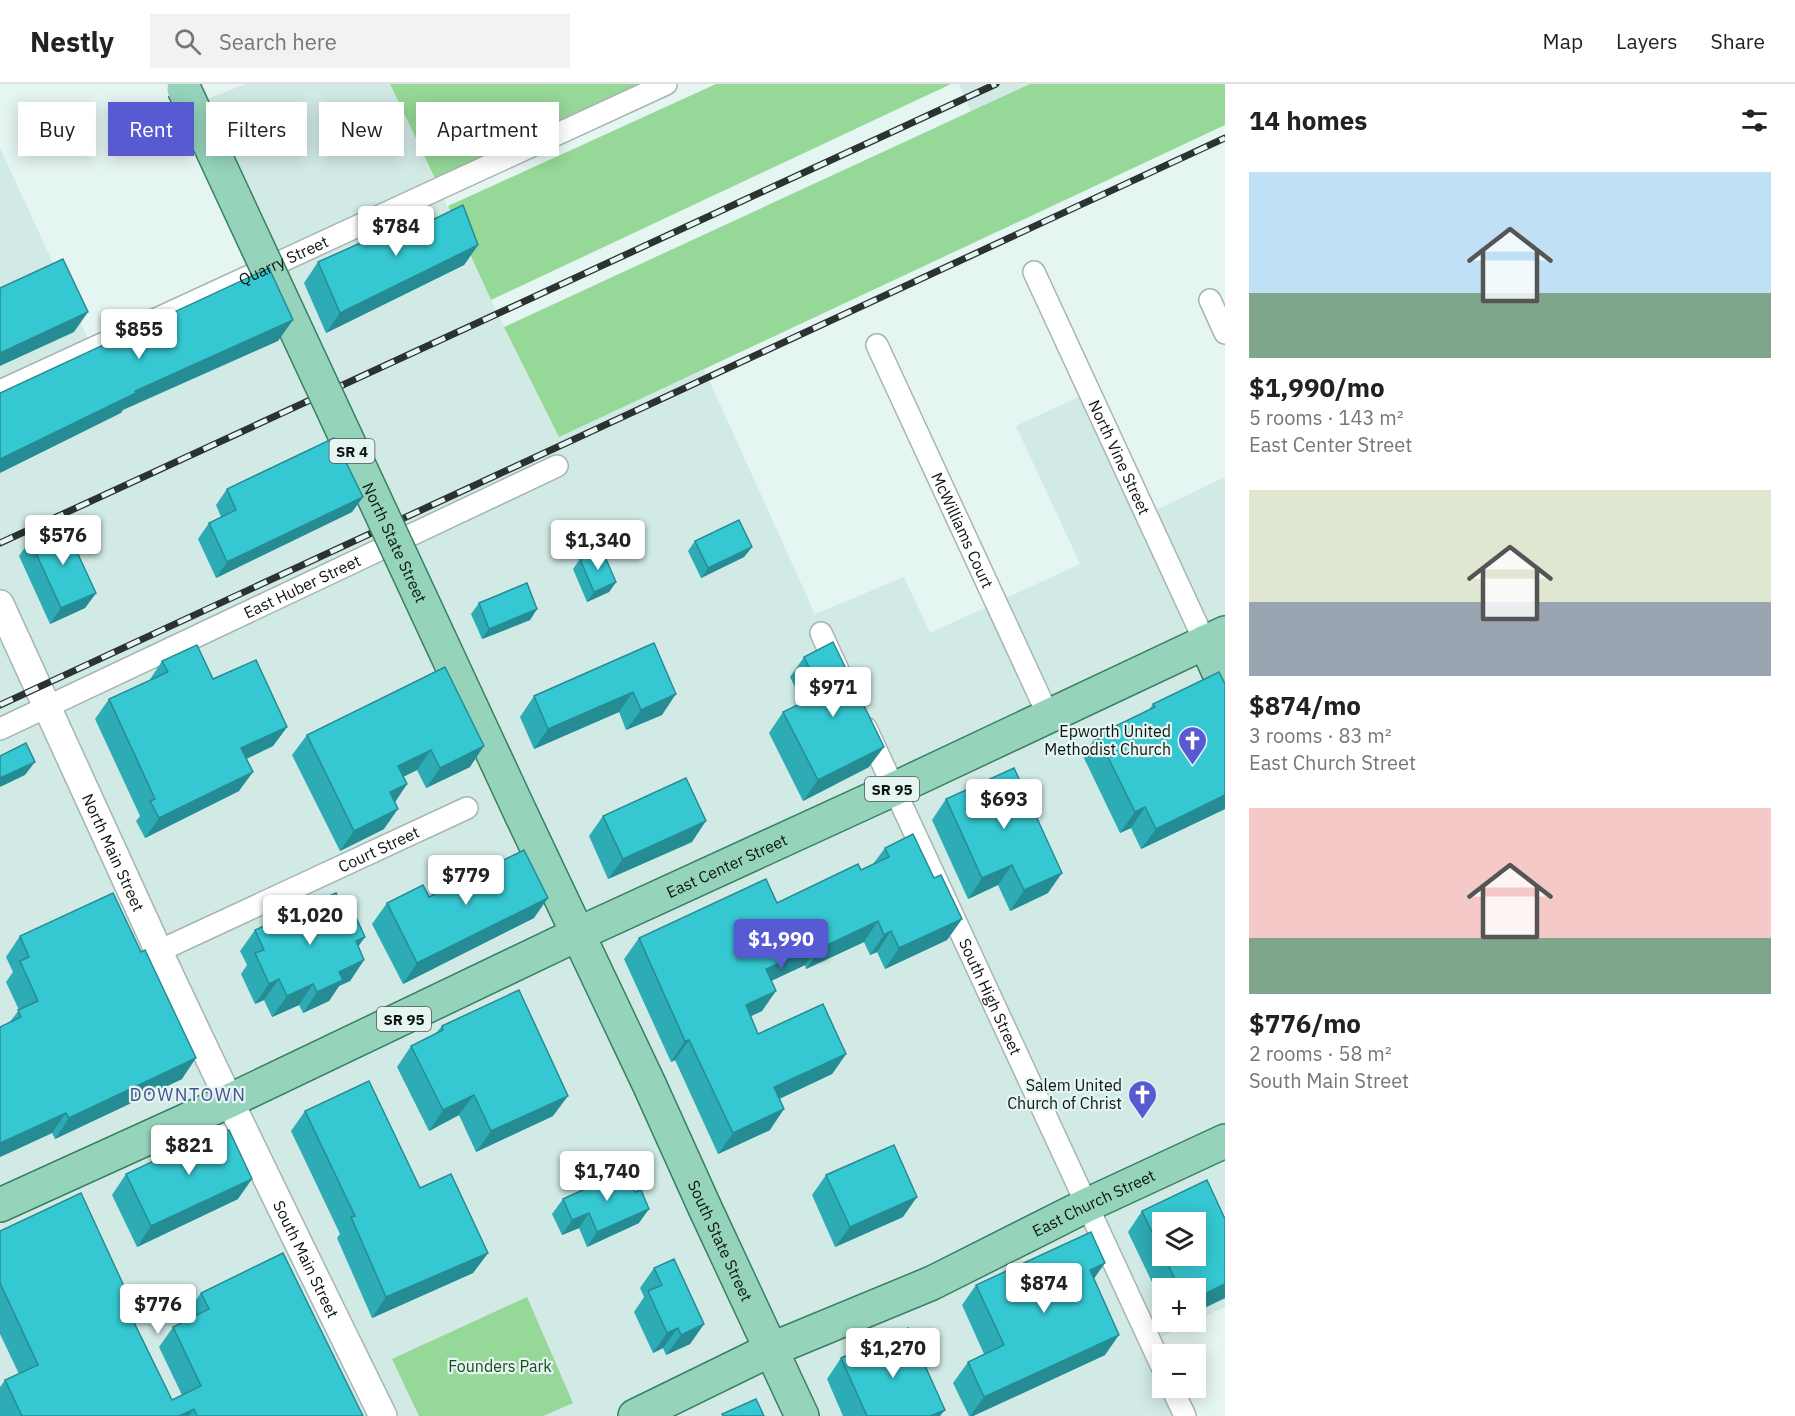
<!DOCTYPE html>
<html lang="en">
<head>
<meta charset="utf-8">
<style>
  body { margin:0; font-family:"IBM Plex Sans",sans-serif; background:#f2f2f2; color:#222; height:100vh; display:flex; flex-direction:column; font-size:22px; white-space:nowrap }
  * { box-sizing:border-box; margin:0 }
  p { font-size:20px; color:#767676 }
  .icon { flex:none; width:33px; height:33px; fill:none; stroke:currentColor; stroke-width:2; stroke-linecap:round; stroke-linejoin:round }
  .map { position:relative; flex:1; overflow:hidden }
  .details { display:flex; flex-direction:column; background:#fff; width:570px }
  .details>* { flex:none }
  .guide { position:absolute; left:18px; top:18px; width:570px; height:54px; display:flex; gap:12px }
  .fabs { position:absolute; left:1152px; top:1128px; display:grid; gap:12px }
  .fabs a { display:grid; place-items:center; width:54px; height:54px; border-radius:0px; background:#fff; box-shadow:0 3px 15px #0003; font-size:30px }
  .price { position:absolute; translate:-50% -51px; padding:0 14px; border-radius:6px; background:#fff; color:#222; font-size:20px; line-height:39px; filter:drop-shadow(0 2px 3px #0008) }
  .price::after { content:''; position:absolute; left:50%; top:36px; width:18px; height:14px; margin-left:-9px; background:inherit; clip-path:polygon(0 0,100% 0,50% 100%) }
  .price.current { background:#575ad1; color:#fff }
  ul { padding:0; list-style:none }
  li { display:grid; align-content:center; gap:12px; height:318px; padding:0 24px }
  li span { display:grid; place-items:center; height:186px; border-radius:0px; color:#555 }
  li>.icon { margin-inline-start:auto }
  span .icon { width:108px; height:108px; fill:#fffc; stroke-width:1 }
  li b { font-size:26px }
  h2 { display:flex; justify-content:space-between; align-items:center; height:72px; padding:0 24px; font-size:26px }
  .chip { padding:0 21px; border-radius:0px; background:#fff; box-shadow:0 3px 15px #0003; font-size:21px; line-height:54px }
  .chip.current { background:#575ad1; color:#fff }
  header { display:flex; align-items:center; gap:36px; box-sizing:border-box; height:84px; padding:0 30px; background:#fff; border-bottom:2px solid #e0e0e0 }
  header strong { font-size:28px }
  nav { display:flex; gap:33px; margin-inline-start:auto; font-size:21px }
  .search { width:420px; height:54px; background:#f2f2f2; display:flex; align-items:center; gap:15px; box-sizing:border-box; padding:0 21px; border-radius:0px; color:#767676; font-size:22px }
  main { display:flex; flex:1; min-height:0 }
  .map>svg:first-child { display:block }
  .built { fill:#d1eae6; fill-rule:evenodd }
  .green { fill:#96d898 }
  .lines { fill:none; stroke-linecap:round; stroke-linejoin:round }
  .minor-casing { stroke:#a6b5b2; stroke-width:24 }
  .tertiary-casing { stroke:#a6b5b2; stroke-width:30 }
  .primary-casing { stroke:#387f63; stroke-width:36 }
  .minor { stroke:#fff; stroke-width:21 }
  .tertiary { stroke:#fff; stroke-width:27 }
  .primary { stroke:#95d4bb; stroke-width:33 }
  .rail-casing { stroke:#2b3231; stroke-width:7 }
  .rail { stroke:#e5f5f2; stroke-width:4.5; stroke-dasharray:14; stroke-linecap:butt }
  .primary-bridge-casing { stroke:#387f63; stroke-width:36; stroke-linecap:butt }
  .primary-bridge { stroke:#95d4bb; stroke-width:33 }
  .wall { fill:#2eacb5; fill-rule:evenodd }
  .shaded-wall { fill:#268c93 }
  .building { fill:#36c8d2; stroke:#268c93; stroke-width:1.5 }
  .labels { text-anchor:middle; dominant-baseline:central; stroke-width:4.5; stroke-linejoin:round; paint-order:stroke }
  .shield { fill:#e5f5f2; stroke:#4e5856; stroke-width:1.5 }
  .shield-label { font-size:15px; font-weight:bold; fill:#0e1413 }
  .street-label { font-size:16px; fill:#0e1413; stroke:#e5f5f2 }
  .poi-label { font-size:16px; fill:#0e1413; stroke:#e5f5f2; text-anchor:end }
  .park-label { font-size:16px; fill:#1b4b1f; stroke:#e5f5f2 }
  .neighbourhood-label { font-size:18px; letter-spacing:1.5px; fill:#4b518e; stroke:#e5f5f2 }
</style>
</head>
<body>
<header>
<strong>Nestly</strong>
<div class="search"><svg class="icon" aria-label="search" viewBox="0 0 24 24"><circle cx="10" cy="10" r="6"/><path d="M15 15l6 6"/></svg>Search here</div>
<nav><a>Map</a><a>Layers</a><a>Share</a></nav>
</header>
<main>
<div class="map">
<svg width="1225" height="1332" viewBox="0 0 1225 1332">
  <rect width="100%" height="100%" fill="#e5f5f2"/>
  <g class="built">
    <path d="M246,0H390L491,216L559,352L704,285L815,530L904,493L930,549L1080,480L1016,342L1091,307L1146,431L1225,393V1223L1196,1237V1204H1162V1238H1193L1149,1259L1162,1287V1304L1183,1332H0V64L95,270L269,187L191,21ZM1162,1138H1196V1172H1162Z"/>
    <path d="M959,0H1030L971,28Z"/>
  </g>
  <g class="green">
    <path d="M390,0H660L437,99Z"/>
    <path d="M716,0H951L491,216L448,122Z"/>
    <path d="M1030,0H1225V41L559,353L504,243Z"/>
    <path d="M527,1213L573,1319L543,1332H419L392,1275Z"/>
  </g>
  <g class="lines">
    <defs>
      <g id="minor">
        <path id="s1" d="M1034,188L1205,558"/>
        <path d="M1210,216L1225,249"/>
        <path id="s2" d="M877,261L1048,631"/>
        <path id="s3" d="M0,307L666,0"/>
        <path d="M821,549L838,586"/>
        <path id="s4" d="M866,644L1162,1283"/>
        <path id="s5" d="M0,645L557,382"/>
        <path id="s6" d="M159,867L467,724"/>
        <path d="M1172,1304L1185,1332"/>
      </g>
      <g id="tertiary">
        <path id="s7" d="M0,520C54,636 106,754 160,870C232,1025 308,1179 383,1332"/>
      </g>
      <g id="primary">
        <path d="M1205,558L1225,602"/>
        <path id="s8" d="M521,730L649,1000L705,1124L802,1332"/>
        <path id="s9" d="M0,1121L229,1017L578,850L894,705L1225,549"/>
        <path id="s10" d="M635,1332L770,1266L932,1199L1087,1121L1225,1057"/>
      </g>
    </defs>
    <use href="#minor" class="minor-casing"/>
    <use href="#tertiary" class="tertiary-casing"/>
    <use href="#primary" class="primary-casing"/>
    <use href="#minor" class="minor"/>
    <use href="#tertiary" class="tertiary"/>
    <use href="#primary" class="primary"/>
    <defs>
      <g id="rail">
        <path d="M0,459L996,0"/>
        <path d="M0,621L1225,54"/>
      </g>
    </defs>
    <use href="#rail" class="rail-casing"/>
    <use href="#rail" class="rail"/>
    <defs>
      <g id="primary-bridge">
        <path id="s11" d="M184,5L521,730"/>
      </g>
    </defs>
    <use href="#primary-bridge" class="primary-bridge-casing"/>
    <use href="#primary-bridge" class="primary-bridge"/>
  </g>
  <g class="wall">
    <path d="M420,142L478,161L464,181L326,249L304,199L318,178Z"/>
    <path d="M227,405L363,413L352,428L216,494L198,455L209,439L221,433L216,421Z"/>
    <path d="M30,456L96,509L85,524L50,540L19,472Z"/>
    <path d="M695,457L752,463L744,473L701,494L688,467Z"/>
    <path d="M580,475L616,498L609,508L587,518L573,485Z"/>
    <path d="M479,519L537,525L530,536L482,555L471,530Z"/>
    <path d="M654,559L662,631L626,646L619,628L534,665L520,633L534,612Z"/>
    <path d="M804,573L869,683L803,717L769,649L783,628L803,619L790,593Z"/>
    <path d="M162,577L213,595L287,643L273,662L246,675L239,707L145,754L136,737L140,732L95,635L109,615L149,597Z"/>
    <path d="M445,583L470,683L426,704L417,686L403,693L407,700L395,718L384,745L340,767L292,671L307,651Z"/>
    <path d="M1153,620L1225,725L1141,765L1131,744L1120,749L1083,672L1097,651L1149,626Z"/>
    <path d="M946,715L1048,809L1010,827L998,801L968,815L932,736Z"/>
    <path d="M603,732L692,758L608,795L589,752Z"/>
    <path d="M885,764L934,794L962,835L947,856L885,885L877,868L870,871L864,858L806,885L805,881L771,897L762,927L751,932L758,950L846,970L832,990L779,1015L770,1046L718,1070L675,976L671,978L624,875L639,854L777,819L861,786L873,780Z"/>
    <path d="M429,813L534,834L403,900L372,840L387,819Z"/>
    <path d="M255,846L358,863L364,876L350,897L339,902L329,917L303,929L299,921L272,933L264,916L255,920L241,890L247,881L240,867Z"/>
    <path d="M20,852L182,995L55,1055L52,1049L0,1073V943L9,939L19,926L6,898L13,888L6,873Z"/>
    <path d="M442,942L553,1032L476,1068L459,1031L429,1047L397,983L411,962L436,949Z"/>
    <path d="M305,1027L420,1104L488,1169L473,1189L372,1234L337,1154L340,1150L291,1047Z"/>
    <path d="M126,1090L238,1115L137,1163L112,1111Z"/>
    <path d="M826,1091L903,1133L835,1163L812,1111Z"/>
    <path d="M563,1115L639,1139L587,1163L579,1144L562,1151L552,1130Z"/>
    <path d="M1142,1127L1225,1135V1214L1196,1228V1204H1162V1219L1128,1148ZM1162,1138L1196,1172H1162Z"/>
    <path d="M0,1147L129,1213L125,1219L172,1316L182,1311L159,1263L173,1243L190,1235L187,1229L201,1209L363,1332H0V1303L5,1296L19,1290L0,1250Z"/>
    <path d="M654,1184L704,1240L690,1260L666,1271L663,1264L653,1269L634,1228L644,1213L640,1204Z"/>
    <path d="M1094,1195L1105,1271L973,1332H969L953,1299L968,1278L984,1270L962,1221L976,1201Z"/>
    <path d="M841,1274L940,1332H843L827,1295Z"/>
  </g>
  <g class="shaded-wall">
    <path d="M478,161L464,181L326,249L340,229Z"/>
    <path d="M88,228L74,248L0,282V269Z"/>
    <path d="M293,236L278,257L123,326L121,329L0,389V375L135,307Z"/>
    <path d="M363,413L352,428L216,494L227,478Z"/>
    <path d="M752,463L744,473L701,494L708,484Z"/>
    <path d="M616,498L609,508L587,518L594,508Z"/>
    <path d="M96,509L85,524L50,540L61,524Z"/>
    <path d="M537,525L530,536L482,555L489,545Z"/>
    <path d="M633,608L619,628L534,665L548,645Z"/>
    <path d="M676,610L662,631L626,646L641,626Z"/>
    <path d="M287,643L273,662L227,684L241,664Z"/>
    <path d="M484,662L470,683L426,704L440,684Z"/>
    <path d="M884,663L869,683L803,717L818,696Z"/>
    <path d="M431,666L417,686L384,702L398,682Z"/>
    <path d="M35,678L25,691L0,703V694Z"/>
    <path d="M253,688L239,707L145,754L159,734Z"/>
    <path d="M407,700L393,721L390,708Z"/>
    <path d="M1225,711V725L1141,765L1156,745Z"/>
    <path d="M1145,723L1131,744L1120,749L1135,728Z"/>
    <path d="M398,725L384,745L340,767L354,747Z"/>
    <path d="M706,737L692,758L608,795L623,775Z"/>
    <path d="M1012,781L998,801L968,815L982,794Z"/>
    <path d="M1062,789L1048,809L1010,827L1024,806Z"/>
    <path d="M548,814L534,834L403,900L417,879Z"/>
    <path d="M962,835L947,856L885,885L899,864Z"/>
    <path d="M878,837L864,858L806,885L821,864Z"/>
    <path d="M891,847L877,868L870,871L884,851Z"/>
    <path d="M365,853L350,874L356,857Z"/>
    <path d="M819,861L805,881L752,906L766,885Z"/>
    <path d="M364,876L350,897L339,902L329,917L303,929L317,908L339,888Z"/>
    <path d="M279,895L264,916L255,920L269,900Z"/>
    <path d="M313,900L299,921L272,933L287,912Z"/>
    <path d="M776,907L762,927L732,941L746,921Z"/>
    <path d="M689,956L675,976L671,978L685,957Z"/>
    <path d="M846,970L832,990L760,1024L774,1003Z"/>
    <path d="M196,974L182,995L55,1055L69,1034Z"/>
    <path d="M474,1011L459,1031L429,1047L443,1026Z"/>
    <path d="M568,1012L553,1032L476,1068L491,1047Z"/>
    <path d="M784,1025L770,1046L718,1070L733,1049Z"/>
    <path d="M66,1029L52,1049L0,1073V1059Z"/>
    <path d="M252,1095L238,1115L137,1163L151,1142Z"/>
    <path d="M917,1113L903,1133L835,1163L850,1143Z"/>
    <path d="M649,1125L639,1139L587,1163L597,1148Z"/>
    <path d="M589,1129L579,1144L562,1151L572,1136Z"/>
    <path d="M488,1169L473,1189L372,1234L386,1213Z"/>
    <path d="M1105,1179L1091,1199L1090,1186Z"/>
    <path d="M1225,1200V1214L1196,1228V1214Z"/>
    <path d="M704,1240L690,1260L666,1271L681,1251Z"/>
    <path d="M678,1244L663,1264L653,1269L667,1249Z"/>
    <path d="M1119,1251L1105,1271L973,1332H970L984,1313Z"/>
    <path d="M194,1325L189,1332H179Z"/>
    <path d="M945,1326L940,1332H930Z"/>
  </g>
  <g class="building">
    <path d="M463,121L478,161L340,229L318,178L416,134L420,142Z"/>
    <path d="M63,175L88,228L0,269V204Z"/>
    <path d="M269,184L293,236L135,307L136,309L0,375V309Z"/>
    <path d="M334,354L363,413L227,478L209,439L236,426L227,405Z"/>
    <path d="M739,436L752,463L708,484L695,457Z"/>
    <path d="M64,440L96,509L61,524L30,456Z"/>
    <path d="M602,466L616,498L594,508L580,475Z"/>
    <path d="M527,499L537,525L489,545L479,519Z"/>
    <path d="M833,558L884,663L818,696L783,628L822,609L804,573Z"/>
    <path d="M654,559L676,610L641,626L633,608L548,645L534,612Z"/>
    <path d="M197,561L213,595L256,576L287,643L241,664L253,688L159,734L150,717L155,715L109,615L168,588L162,577Z"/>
    <path d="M445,583L484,662L440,684L431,666L398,682L407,700L390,708L398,725L354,747L307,651Z"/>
    <path d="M1219,588L1225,600V711L1156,745L1145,723L1135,728L1097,651L1155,623L1153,620Z"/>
    <path d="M26,659L35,678L0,694V672Z"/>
    <path d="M1014,684L1062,789L1024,806L1012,781L982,794L946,715Z"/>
    <path d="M686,694L706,737L623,775L603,732Z"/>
    <path d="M913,750L934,794L941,791L962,835L899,864L891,847L884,851L878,837L821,864L819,861L766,885L776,907L746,921L758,950L823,920L846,970L774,1003L784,1025L733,1049L689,956L685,957L639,854L766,795L777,819L858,780L861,786L889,773L885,764Z"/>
    <path d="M524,766L548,814L417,879L387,819L423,801L429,813Z"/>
    <path d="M113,809L141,868L145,866L196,974L69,1034L66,1029L0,1059V943L21,933L18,926L38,917L20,877L29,873L20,852Z"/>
    <path d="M336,809L346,833L354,829L365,853L356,857L364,876L339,888L343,896L317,908L313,900L287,912L279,895L269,900L255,869L264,866L255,846Z"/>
    <path d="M519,906L568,1012L491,1047L474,1011L443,1026L411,962L443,946L442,942Z"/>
    <path d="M369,997L420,1104L451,1090L488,1169L386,1213L351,1133L355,1132L305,1027Z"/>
    <path d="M229,1046L252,1095L151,1142L126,1090L215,1048Z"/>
    <path d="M894,1061L917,1113L850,1143L826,1091Z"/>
    <path d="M625,1087L635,1108L641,1106L649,1125L597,1148L589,1129L572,1136L563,1115Z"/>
    <path d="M1207,1096L1225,1135V1200L1196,1214V1204H1179L1164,1172H1196V1138H1162V1169L1142,1127Z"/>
    <path d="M81,1109L129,1213L123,1216L172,1316L201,1302L173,1243L209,1225L201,1209L283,1169L363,1332H197L194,1325L179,1332H22L5,1296L38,1281L0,1199V1147Z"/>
    <path d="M1091,1148L1105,1179L1090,1186L1119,1251L984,1313L968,1278L1004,1261L976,1201Z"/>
    <path d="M674,1175L704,1240L681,1251L678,1244L667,1249L648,1207L662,1201L654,1184Z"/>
    <path d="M908,1244L945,1326L930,1332H867L841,1274Z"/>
    <path d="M756,1315L764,1332H723L722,1330Z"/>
  </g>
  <defs>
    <symbol id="church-pin" viewBox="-11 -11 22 30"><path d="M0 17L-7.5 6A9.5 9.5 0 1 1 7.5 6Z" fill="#575ad1" stroke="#e5f5f2"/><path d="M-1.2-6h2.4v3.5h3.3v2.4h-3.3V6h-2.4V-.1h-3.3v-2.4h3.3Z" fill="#fff"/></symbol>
  </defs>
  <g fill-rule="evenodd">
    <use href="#church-pin" x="1176" y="640" width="33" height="45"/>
    <use href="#church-pin" x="1126" y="994" width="33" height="45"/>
  </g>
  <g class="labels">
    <g class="shield">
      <rect x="329.5" y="355" width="45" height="24" rx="4.5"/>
      <rect x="865" y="693" width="54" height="24" rx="4.5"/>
      <rect x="377" y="923" width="54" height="24" rx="4.5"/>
    </g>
    <g class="shield-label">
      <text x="352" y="367">SR 4</text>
      <text x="892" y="705">SR 95</text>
      <text x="404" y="935">SR 95</text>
    </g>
    <g class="street-label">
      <text stroke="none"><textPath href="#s3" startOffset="312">Quarry Street</textPath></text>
      <text stroke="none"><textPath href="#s1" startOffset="204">North Vine Street</textPath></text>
      <text stroke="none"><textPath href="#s2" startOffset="204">McWilliams Court</textPath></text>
      <text stroke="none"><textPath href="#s11" startOffset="500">North State Street</textPath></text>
      <text stroke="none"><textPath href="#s5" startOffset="334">East Huber Street</textPath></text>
      <text stroke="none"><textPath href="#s6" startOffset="242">Court Street</textPath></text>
      <text stroke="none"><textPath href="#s7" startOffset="273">North Main Street</textPath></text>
      <text stroke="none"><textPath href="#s9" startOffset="802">East Center Street</textPath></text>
      <text stroke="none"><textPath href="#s4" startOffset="296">South High Street</textPath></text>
      <text stroke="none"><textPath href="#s10" startOffset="506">East Church Street</textPath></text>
      <text stroke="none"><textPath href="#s8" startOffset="471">South State Street</textPath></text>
      <text stroke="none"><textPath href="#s7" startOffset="723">South Main Street</textPath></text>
    </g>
    <g class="poi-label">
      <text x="1171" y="647">Epworth United<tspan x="1171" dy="18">Methodist Church</tspan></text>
      <text x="1122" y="1001">Salem United<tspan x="1122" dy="18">Church of Christ</tspan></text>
    </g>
    <g class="park-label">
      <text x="500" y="1282">Founders Park</text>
    </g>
    <g class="neighbourhood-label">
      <text x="188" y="1010">DOWNTOWN</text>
    </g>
  </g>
</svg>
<div class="fabs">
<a><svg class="icon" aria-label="layers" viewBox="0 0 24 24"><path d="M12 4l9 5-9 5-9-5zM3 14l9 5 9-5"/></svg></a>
<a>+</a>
<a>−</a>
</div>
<b class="price" style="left:396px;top:173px">$784</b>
<b class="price" style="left:139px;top:276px">$855</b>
<b class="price" style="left:63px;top:482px">$576</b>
<b class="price" style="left:598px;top:487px">$1,340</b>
<b class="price" style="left:833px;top:634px">$971</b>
<b class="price" style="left:1004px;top:746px">$693</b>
<b class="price" style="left:466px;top:822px">$779</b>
<b class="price" style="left:310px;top:862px">$1,020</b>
<b class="price current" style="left:781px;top:886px">$1,990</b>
<b class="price" style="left:189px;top:1092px">$821</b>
<b class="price" style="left:607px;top:1118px">$1,740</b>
<b class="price" style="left:1044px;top:1230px">$874</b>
<b class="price" style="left:158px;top:1251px">$776</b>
<b class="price" style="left:893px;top:1295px">$1,270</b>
<div class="guide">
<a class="chip">Buy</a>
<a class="chip current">Rent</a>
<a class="chip">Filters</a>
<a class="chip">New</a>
<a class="chip">Apartment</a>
</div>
</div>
<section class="details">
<h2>14 homes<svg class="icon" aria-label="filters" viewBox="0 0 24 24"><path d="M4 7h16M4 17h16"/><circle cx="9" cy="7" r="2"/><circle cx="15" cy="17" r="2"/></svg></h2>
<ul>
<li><span style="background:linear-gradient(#bfe0f5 65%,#7fa58c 0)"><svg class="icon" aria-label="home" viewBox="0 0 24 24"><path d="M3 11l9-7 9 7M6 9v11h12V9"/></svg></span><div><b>$1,990/mo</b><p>5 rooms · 143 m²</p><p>East Center Street</p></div></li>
<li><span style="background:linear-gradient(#dfe7d0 60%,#9aa5b1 0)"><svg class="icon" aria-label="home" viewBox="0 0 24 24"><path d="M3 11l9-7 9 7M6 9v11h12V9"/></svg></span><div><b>$874/mo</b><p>3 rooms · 83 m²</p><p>East Church Street</p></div></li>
<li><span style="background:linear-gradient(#f6c9c9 70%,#7fa58c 0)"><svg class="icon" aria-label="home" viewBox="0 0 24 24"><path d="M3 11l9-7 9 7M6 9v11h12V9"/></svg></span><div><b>$776/mo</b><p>2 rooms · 58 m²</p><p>South Main Street</p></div></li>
</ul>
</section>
</main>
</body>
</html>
